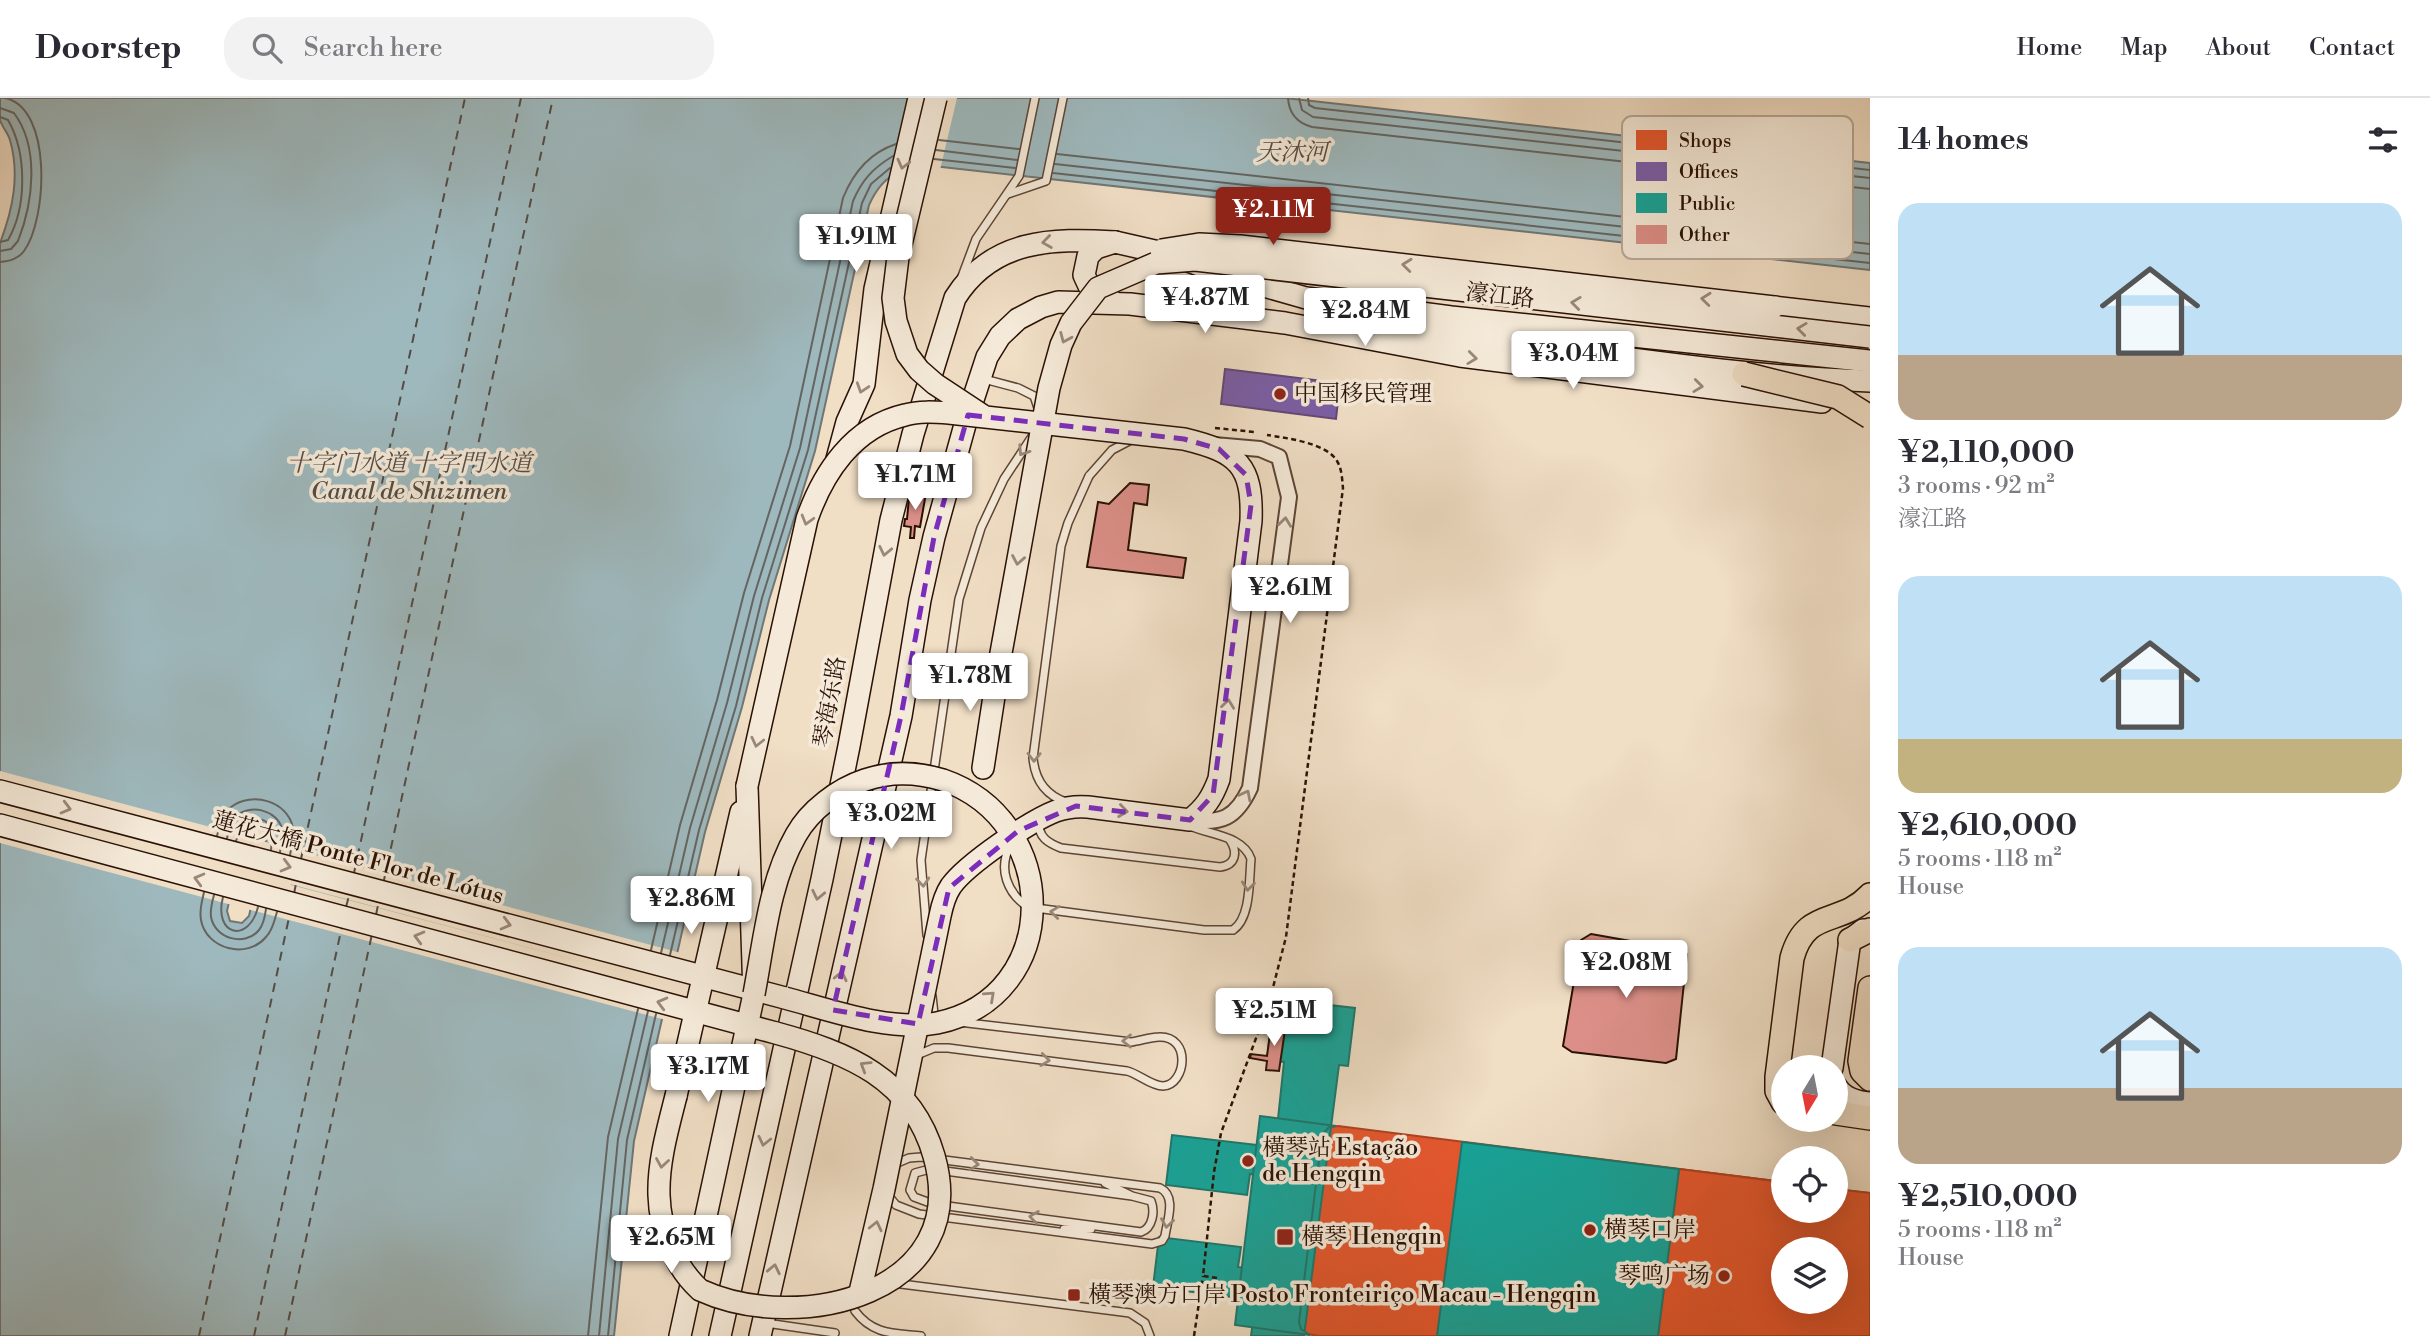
<!DOCTYPE html>
<html lang="en">
<head>
<meta charset="utf-8">
<style>
  body { margin:0; font-family:"Libre Bodoni","Noto Serif SC",serif; background:#f2f2f3; color:#2b2b33; height:100vh; display:flex; flex-direction:column; font-size:26px; white-space:nowrap }
  * { box-sizing:border-box; margin:0 }
  p { font-size:23px; color:#7c7c81 }
  .icon { flex:none; width:38px; height:38px; fill:none; stroke:currentColor; stroke-width:2; stroke-linecap:round; stroke-linejoin:round }
  .map { position:relative; flex:1; overflow:hidden }
  .sheet { display:flex; flex-direction:column; background:#fff; width:560px }
  .sheet>* { flex:none }
  .needle { width:46px; rotate:190deg }
  .buttons { position:absolute; left:1771px; top:957px; display:grid; gap:14px }
  .buttons a { display:grid; place-items:center; width:77px; height:77px; border-radius:50%; background:#fff; box-shadow:0 7px 28px #0002; font-size:35px }
  .price { position:absolute; translate:-50% -60px; padding:0 16px; border-radius:7px; background:#fff; color:#222; font-size:23px; line-height:46px; filter:drop-shadow(0 2px 4px #0008) }
  .price::after { content:''; position:absolute; left:50%; top:42px; width:21px; height:16px; margin-left:-10px; background:inherit; clip-path:polygon(0 0,100% 0,50% 100%) }
  .price.current { background:#8f2418; color:#fff }
  ul { padding:0; list-style:none }
  li { display:grid; align-content:center; gap:14px; height:371px; padding:0 28px }
  li span { display:grid; place-items:center; height:217px; border-radius:21px; color:#555 }
  li>.icon { margin-inline-start:auto }
  span .icon { width:126px; height:126px; fill:#fffc; stroke-width:1 }
  li b { font-size:30px }
  h2 { display:flex; justify-content:space-between; align-items:center; height:84px; padding:0 28px; font-size:30px }
  header { display:flex; align-items:center; gap:42px; box-sizing:border-box; height:98px; padding:0 35px; background:#fff; border-bottom:2px solid #e1e1e2 }
  header strong { font-size:33px }
  nav { display:flex; gap:38px; margin-inline-start:auto; font-size:24px }
  .search { width:490px; height:63px; background:#f2f2f3; display:flex; align-items:center; gap:18px; box-sizing:border-box; padding:0 24px; border-radius:28px; color:#7c7c81; font-size:26px }
  main { display:flex; flex:1; min-height:0 }
  .map>svg:first-child { display:block }
  .water { fill:#9eb9be; stroke:#707674; stroke-width:2; fill-rule:evenodd }
  .pier { fill:#f0dec5; fill-rule:evenodd }
  .shops { fill:#e4572e; stroke:#ac4222; stroke-width:2; fill-rule:evenodd }
  .offices { fill:#7b5ea7; stroke:#634776; stroke-width:2 }
  .public { fill:#17a398; stroke:#1d776c; stroke-width:2 }
  .lines { fill:none; stroke-linecap:round; stroke-linejoin:round }
  .shore { stroke:#646562; stroke-width:2 }
  .ferry { stroke:#534c46; stroke-width:2; stroke-dasharray:9 7; stroke-linecap:butt }
  .building { fill:#dc8f88; stroke:#2a1105; stroke-width:2 }
  .lane-casing { stroke:#5c4435; stroke-width:10 }
  .secondary-casing { stroke:#2a1105; stroke-width:24 }
  .primary-casing { stroke:#2a1105; stroke-width:26 }
  .path { stroke:#2a1105; stroke-width:2.5; stroke-dasharray:5 3.5; stroke-linecap:butt }
  .lane { stroke:#f5ead9; stroke-width:7 }
  .secondary { stroke:#f5ead9; stroke-width:21 }
  .primary { stroke:#f0dec5; stroke-width:23 }
  .lane-bridge-casing { stroke:#5c4435; stroke-width:10; stroke-linecap:butt }
  .street-bridge-casing { stroke:#5c4435; stroke-width:18; stroke-linecap:butt }
  .secondary-bridge-casing { stroke:#2a1105; stroke-width:24; stroke-linecap:butt }
  .primary-bridge-casing { stroke:#2a1105; stroke-width:26; stroke-linecap:butt }
  .lane-bridge { stroke:#f5ead9; stroke-width:7 }
  .street-bridge { stroke:#f5ead9; stroke-width:14 }
  .secondary-bridge { stroke:#f5ead9; stroke-width:21 }
  .primary-bridge { stroke:#f0dec5; stroke-width:23 }
  .oneway { stroke:#9a887a }
  .marked { fill:none; stroke:#7b2cbf; stroke-width:5; stroke-dasharray:14 9; stroke-linejoin:round }
  .poi-dot { fill:#8f2418; stroke:#f5ead9; stroke-width:2.5 }
  .labels { text-anchor:middle; dominant-baseline:central; stroke-width:7; stroke-linejoin:round; paint-order:stroke }
  .street-label { font-size:23px; fill:#2a1105; stroke:#f5ead9 }
  .poi-label { font-size:23px; fill:#2a1105; stroke:#f5ead9; text-anchor:start }
  .water-label { font-size:24px; font-style:italic; fill:#534c46; stroke:#f5ead9 }
  .key { fill:#f5ead9; stroke:#b8a999; stroke-width:2 }
  .key-label { font-size:19px; fill:#2a1105 }
</style>
</head>
<body>
<header>
<strong>Doorstep</strong>
<div class="search"><svg class="icon" aria-label="search" viewBox="0 0 24 24"><circle cx="10" cy="10" r="6"/><path d="M15 15l6 6"/></svg>Search here</div>
<nav><a>Home</a><a>Map</a><a>About</a><a>Contact</a></nav>
</header>
<main>
<div class="map">
<svg width="1870" height="1238" viewBox="0 0 1870 1238">
  <rect width="100%" height="100%" fill="#f0dec5"/>
  <filter id="stains"><feTurbulence type="fractalNoise" baseFrequency=".00286" numOctaves="4"/><feColorMatrix values="0 0 0 0 .2 0 0 0 0 .09 0 0 0 0 .02 0 0 0 .5 -.17"/></filter>
  <radialGradient id="worn" r=".72"><stop offset=".6" stop-color="#630" stop-opacity="0"/><stop offset="1" stop-color="#630" stop-opacity=".3"/></radialGradient>
  <path class="water" d="M0,0H1285L1870,65V172L933,68C900,72 884,74 869,107L815,353L769,502L742,609L705,734L634,1043L614,1238H0V145C13,111 20,77 10,42C8,35 2,29 0,22C0,16 0,6 0,0ZM253,727L263,730L267,738L249,818L242,825L230,823L227,813L245,733Z"/>
  <g class="pier">
    <path d="M917,0H957L940,72L918,71Z"/>
    <path d="M0,673L248,739L232,807L0,745Z"/>
    <path d="M262,743L681,855L666,922L247,811ZM290,786L632,877L291,787Z"/>
  </g>
  <g class="shops">
    <path d="M1338,1028L1783,1084V1113H1836V1091L1870,1095V1238H1320L1306,1236L1301,1231L1299,1224L1322,1037L1329,1029ZM1783,1152H1836V1204H1783Z"/>
    <path d="M1679,1071L1783,1084V1113H1836V1091L1870,1095V1238H1658ZM1783,1152H1836V1204H1783Z"/>
  </g>
  <path class="offices" d="M1225,271L1340,285L1336,321L1221,306Z"/>
  <g class="public">
    <path d="M1286,902L1355,910L1348,968L1339,967L1304,1238H1251L1256,1202L1153,1189L1159,1139L1241,1149L1238,1169L1259,1172L1271,1079L1250,1076L1247,1097L1166,1087L1172,1037L1275,1049L1284,964L1267,962L1270,936Z"/>
    <path d="M1260,1018L1336,1028L1329,1029L1322,1037L1299,1224L1301,1231L1310,1237L1235,1227Z"/>
    <path d="M1462,1044L1679,1071L1658,1238H1437Z"/>
  </g>
  <g class="lines">
    <g class="shore">
      <path d="M1288,0C1289,16 1297,25 1312,29L1870,91"/>
      <path d="M1299,0L1302,12L1313,19L1870,80"/>
      <path d="M1308,0L1309,7L1315,10L1870,72"/>
      <path d="M0,10L14,15C40,50 33,105 18,143L11,151L0,153"/>
      <path d="M0,19L8,22C27,55 27,109 8,142L0,144"/>
      <path d="M939,42L1019,51"/>
      <path d="M936,52L1017,62"/>
      <path d="M1057,56L1870,146"/>
      <path d="M934,61L1015,70"/>
      <path d="M1055,66L1870,156"/>
      <path d="M1053,75L1870,165"/>
      <path d="M0,164C10,163 18,161 24,153C47,122 53,10 5,0"/>
      <path d="M217,738C220,727 222,716 231,709C252,693 288,703 293,730C294,739 292,748 290,757"/>
      <path d="M227,740C229,733 230,725 236,719C249,705 278,712 282,731C284,739 281,747 280,754"/>
      <path d="M236,743L243,724C255,718 266,720 273,731L271,752"/>
      <path d="M204,794C202,804 199,812 201,822C206,851 247,862 266,839C273,832 274,823 277,814"/>
      <path d="M214,797C212,804 210,811 211,819C215,841 245,849 259,832C264,826 265,818 266,811"/>
      <path d="M223,799C213,838 249,846 258,809"/>
      <path d="M651,852L680,727L717,602L744,495L790,348L843,100C853,75 869,55 896,46"/>
      <path d="M661,855L690,730L727,605L754,498L800,350L853,103C862,82 873,70 893,58"/>
      <path d="M670,857L699,732L736,608L762,500L808,352L862,105L871,86L890,70"/>
      <path d="M588,1238L608,1039L638,911"/>
      <path d="M599,1238L618,1041L648,913"/>
      <path d="M608,1238L627,1042L656,916"/>
    </g>
    <g class="ferry">
      <path d="M301,761L465,0"/>
      <path d="M354,775L521,0"/>
      <path d="M384,782L553,0"/>
      <path d="M294,796L297,780"/>
      <path d="M346,809L350,794"/>
      <path d="M376,817L379,802"/>
      <path d="M199,1238L290,815"/>
      <path d="M254,1238L342,828"/>
      <path d="M285,1238L372,836"/>
    </g>
  </g>
  <g class="building">
    <path d="M1130,385L1149,387L1147,407L1134,405L1128,452L1186,460L1183,480L1087,469L1098,404L1109,406Z"/>
    <path d="M914,394L926,395L920,429L915,428L914,440H910L911,429L904,428L905,421H907L909,400H913Z"/>
    <path d="M1591,836L1681,852L1687,856L1676,961L1666,965L1572,954L1563,948L1581,842Z"/>
    <path d="M1276,923L1286,925L1279,973L1266,972L1267,963L1250,960L1251,956L1267,958L1270,936Z"/>
  </g>
  <g class="lines">
    <defs>
      <g id="lane">
        <path d="M1008,96L1046,83L1063,0"/>
        <path d="M961,181L976,141L1019,78L1035,0"/>
        <path d="M984,281L1018,290L1034,298L1039,313"/>
        <path d="M1089,378L1112,352L1131,342"/>
        <path d="M927,837L921,762L959,501L981,430L1004,381L1033,337"/>
        <path d="M932,898L934,916"/>
        <path d="M1105,1085L1132,1098L1151,1103C1155,1113 1153,1130 1141,1134L933,1106L914,1099L910,1092L915,1075L930,1071L1132,1098"/>
        <path d="M888,1097L896,1107L919,1116L1152,1146L1162,1143L1165,1138C1167,1123 1177,1098 1160,1090L921,1059L909,1060L895,1066"/>
        <path d="M1064,1131H1091"/>
        <path d="M893,1185L1130,1215L1145,1225L1150,1238"/>
        <path d="M855,1213C873,1237 894,1235 921,1238"/>
        <path d="M766,1225L835,1235"/>
      </g>
      <g id="secondary">
        <path d="M1110,201L1102,199L1090,190L1084,177L1088,158L1096,150L1115,144L1172,157L1226,177L1306,200L1451,219L1870,263"/>
        <path d="M1774,209L1870,220"/>
        <path d="M1375,230C1540,244 1704,278 1870,283"/>
        <path d="M837,361L847,324L864,286L875,191L919,0"/>
        <path d="M983,670L999,566"/>
        <path d="M0,693L785,900"/>
        <path d="M0,727L776,935"/>
        <path d="M1832,970L1850,842L1863,832"/>
        <path d="M1836,988C1843,1000 1857,1004 1870,1005"/>
        <path d="M676,998L741,714"/>
        <path d="M680,1238L754,896L747,688"/>
        <path d="M720,1238L822,781L849,648L891,422L913,336L955,200C992,141 1052,140 1115,144"/>
        <path d="M760,1238L901,618L920,502L934,439L966,323L987,259L1000,238L1018,221L1041,209L1058,204L1130,206L1285,225L1460,258L1822,304"/>
      </g>
      <g id="primary">
        <path d="M1850,842L1870,832"/>
        <path d="M1870,890L1860,963L1862,973L1870,981"/>
        <path d="M1783,1004L1777,993V979L1792,860C1806,809 1840,829 1870,797"/>
        <path d="M1836,1015L1870,1020"/>
      </g>
    </defs>
    <use href="#lane" class="lane-casing"/>
    <use href="#secondary" class="secondary-casing"/>
    <use href="#primary" class="primary-casing"/>
    <g class="path">
      <path d="M1215,330L1254,334"/>
      <path d="M1217,1180L1203,1178L1214,1074L1221,1035L1269,905L1286,839L1343,390C1342,381 1342,371 1337,363C1327,345 1286,340 1267,337"/>
      <path d="M1194,1238L1203,1178"/>
    </g>
    <use href="#lane" class="lane"/>
    <use href="#secondary" class="secondary"/>
    <use href="#primary" class="primary"/>
    <defs>
      <g id="lane-bridge">
        <path d="M1066,704C1045,697 1035,682 1033,660L1061,448L1068,425L1089,378"/>
        <path d="M1039,724C1038,739 1048,745 1061,750L1220,769C1236,767 1238,754 1230,742"/>
        <path d="M1010,748C998,771 1007,795 1028,809L1204,832H1233C1251,820 1249,782 1251,761C1243,737 1208,737 1188,727"/>
        <path d="M917,957L934,950H948L1127,973C1139,976 1151,988 1163,988C1186,987 1192,938 1159,939C1150,939 1140,943 1131,944L959,924"/>
      </g>
      <path id="street-bridge" d="M1190,722C1222,726 1236,720 1250,690L1289,399L1279,359L1260,351L1214,347"/>
      <g id="secondary-bridge">
        <path d="M936,0L898,159L893,200L896,223L907,256L919,272L935,286L982,317"/>
        <path d="M1161,152L1199,146L1240,148L1774,209"/>
        <path d="M999,566L1049,290L1061,247L1071,225L1098,190L1156,165L1195,162L1870,239"/>
        <path d="M747,688L807,421C823,375 853,329 905,317C919,313 934,314 949,315L1184,341C1238,354 1253,367 1251,423L1219,681C1212,700 1205,710 1190,722L1088,709C1077,708 1067,709 1056,713C1030,723 967,766 951,788C945,797 942,808 940,818L884,1091L860,1194"/>
        <path d="M754,896C764,844 769,784 796,737C810,712 838,691 865,682C891,673 917,674 943,682C1062,723 1064,899 937,925C890,934 830,912 785,900"/>
        <path d="M676,998C668,1030 658,1064 659,1097C660,1132 674,1168 700,1192C801,1238 973,1194 934,1058C912,980 846,954 776,935"/>
      </g>
      <path id="primary-bridge" d="M1744,276L1838,299L1870,319"/>
    </defs>
    <use href="#lane-bridge" class="lane-bridge-casing"/>
    <use href="#street-bridge" class="street-bridge-casing"/>
    <use href="#secondary-bridge" class="secondary-bridge-casing"/>
    <use href="#primary-bridge" class="primary-bridge-casing"/>
    <use href="#lane-bridge" class="lane-bridge"/>
    <use href="#street-bridge" class="street-bridge"/>
    <use href="#secondary-bridge" class="secondary-bridge"/>
    <use href="#primary-bridge" class="primary-bridge"/>
  </g>
  <defs><path id="oneway-chevron" d="M-2-3.5L2.5 0L-2 3.5" fill="none" stroke-width="1.6" stroke-linecap="round" stroke-linejoin="round" transform="scale(1.75)"/></defs>
  <g class="oneway">
    <use href="#oneway-chevron" transform="translate(903 66) rotate(104)"/>
    <use href="#oneway-chevron" transform="translate(1047 144) rotate(172)"/>
    <use href="#oneway-chevron" transform="translate(1407 167) rotate(-174)"/>
    <use href="#oneway-chevron" transform="translate(1706 201) rotate(-174)"/>
    <use href="#oneway-chevron" transform="translate(1576 205) rotate(-173)"/>
    <use href="#oneway-chevron" transform="translate(1802 231) rotate(-173)"/>
    <use href="#oneway-chevron" transform="translate(1065 240) rotate(113)"/>
    <use href="#oneway-chevron" transform="translate(1472 260) rotate(7)"/>
    <use href="#oneway-chevron" transform="translate(1698 288) rotate(7)"/>
    <use href="#oneway-chevron" transform="translate(862 290) rotate(108)"/>
    <use href="#oneway-chevron" transform="translate(1023 353) rotate(123)"/>
    <use href="#oneway-chevron" transform="translate(807 422) rotate(106)"/>
    <use href="#oneway-chevron" transform="translate(1285 424) rotate(-83)"/>
    <use href="#oneway-chevron" transform="translate(885 453) rotate(102)"/>
    <use href="#oneway-chevron" transform="translate(1018 462) rotate(100)"/>
    <use href="#oneway-chevron" transform="translate(1228 606) rotate(-83)"/>
    <use href="#oneway-chevron" transform="translate(757 644) rotate(103)"/>
    <use href="#oneway-chevron" transform="translate(1034 659) rotate(91)"/>
    <use href="#oneway-chevron" transform="translate(1246 697) rotate(-63)"/>
    <use href="#oneway-chevron" transform="translate(66 710) rotate(15)"/>
    <use href="#oneway-chevron" transform="translate(1123 713) rotate(8)"/>
    <use href="#oneway-chevron" transform="translate(286 768) rotate(15)"/>
    <use href="#oneway-chevron" transform="translate(199 781) rotate(-165)"/>
    <use href="#oneway-chevron" transform="translate(923 784) rotate(85)"/>
    <use href="#oneway-chevron" transform="translate(1248 788) rotate(96)"/>
    <use href="#oneway-chevron" transform="translate(818 797) rotate(102)"/>
    <use href="#oneway-chevron" transform="translate(1055 814) rotate(-173)"/>
    <use href="#oneway-chevron" transform="translate(506 826) rotate(15)"/>
    <use href="#oneway-chevron" transform="translate(419 839) rotate(-165)"/>
    <use href="#oneway-chevron" transform="translate(841 878) rotate(-77)"/>
    <use href="#oneway-chevron" transform="translate(990 898) rotate(-42)"/>
    <use href="#oneway-chevron" transform="translate(662 905) rotate(-165)"/>
    <use href="#oneway-chevron" transform="translate(1127 943) rotate(-180)"/>
    <use href="#oneway-chevron" transform="translate(1045 962) rotate(7)"/>
    <use href="#oneway-chevron" transform="translate(865 968) rotate(-148)"/>
    <use href="#oneway-chevron" transform="translate(764 1043) rotate(103)"/>
    <use href="#oneway-chevron" transform="translate(662 1065) rotate(99)"/>
    <use href="#oneway-chevron" transform="translate(974 1066) rotate(7)"/>
    <use href="#oneway-chevron" transform="translate(1034 1119) rotate(-172)"/>
    <use href="#oneway-chevron" transform="translate(1167 1125) rotate(98)"/>
    <use href="#oneway-chevron" transform="translate(876 1128) rotate(-77)"/>
    <use href="#oneway-chevron" transform="translate(774 1171) rotate(-78)"/>
  </g>
  <path class="marked" d="M968,317L1184,341L1219,351L1246,377L1251,407L1213,697L1190,722L1076,708L1018,733L949,790L918,926L833,912L901,618L934,439Z"/>
  <g class="poi-dot">
    <circle cx="1280" cy="296" r="7"/>
    <circle cx="1248" cy="1063" r="7"/>
    <circle cx="1590" cy="1132" r="7"/>
    <rect x="1276" y="1130" width="18" height="18" rx="3.5"/>
    <circle cx="1724" cy="1178" r="7"/>
    <rect x="1067" y="1190" width="14" height="14" rx="3.5"/>
  </g>
  <g class="labels">
    <g class="street-label">
      <text transform="translate(1500 198) rotate(6)">濠江路</text>
      <text transform="translate(830 604) rotate(-80)">琴海东路</text>
      <text transform="translate(358 760) rotate(15)">蓮花大橋 Ponte Flor de Lótus</text>
    </g>
    <g class="poi-label">
      <text x="1294" y="296">中国移民管理</text>
      <text x="1262" y="1050">橫琴站 Estação<tspan x="1262" dy="26">de Hengqin</tspan></text>
      <text x="1604" y="1132">横琴口岸</text>
      <text x="1301" y="1139">橫琴 Hengqin</text>
      <text x="1710" y="1178" text-anchor="end">琴鸣广场</text>
      <text x="1088" y="1197">橫琴澳方口岸 Posto Fronteiriço Macau - Hengqin</text>
    </g>
    <g class="water-label">
      <text x="1292" y="55">天沐河</text>
      <text x="409" y="366">十字门水道 十字門水道<tspan x="409" dy="28">Canal de Shizimen</tspan></text>
    </g>
  </g>
  <rect x="1622" y="18" width="231" height="143" rx="10" class="key"/>
  <rect x="1636" y="32" width="31" height="20" fill="#e4572e"/>
  <rect x="1636" y="64" width="31" height="19" fill="#7b5ea7"/>
  <rect x="1636" y="95" width="31" height="20" fill="#17a398"/>
  <rect x="1636" y="127" width="31" height="19" fill="#dc8f88"/>
  <g class="key-label">
    <text x="1679" y="49">Shops</text>
    <text x="1679" y="80">Offices</text>
    <text x="1679" y="112">Public</text>
    <text x="1679" y="143">Other</text>
  </g>
  <rect width="100%" height="100%" filter="url(#stains)"/>
  <rect width="100%" height="100%" fill="url(#worn)"/>
</svg>
<div class="buttons">
<a><svg class="needle" viewBox="-14 -14 28 28"><path d="M0-13l5 13h-10z" fill="#e53935"/><path d="M0 13l5-13h-10z" fill="#7c7c81"/></svg></a>
<a><svg class="icon" aria-label="locate" viewBox="0 0 24 24"><circle cx="12" cy="12" r="6"/><path d="M12 2v4M12 18v4M2 12h4M18 12h4"/></svg></a>
<a><svg class="icon" aria-label="layers" viewBox="0 0 24 24"><path d="M12 4l9 5-9 5-9-5zM3 14l9 5 9-5"/></svg></a>
</div>
<b class="price current" style="left:1273px;top:149px">¥2.11M</b>
<b class="price" style="left:856px;top:176px">¥1.91M</b>
<b class="price" style="left:1205px;top:237px">¥4.87M</b>
<b class="price" style="left:1365px;top:250px">¥2.84M</b>
<b class="price" style="left:1573px;top:293px">¥3.04M</b>
<b class="price" style="left:915px;top:414px">¥1.71M</b>
<b class="price" style="left:1290px;top:527px">¥2.61M</b>
<b class="price" style="left:970px;top:615px">¥1.78M</b>
<b class="price" style="left:891px;top:753px">¥3.02M</b>
<b class="price" style="left:691px;top:838px">¥2.86M</b>
<b class="price" style="left:1626px;top:902px">¥2.08M</b>
<b class="price" style="left:1274px;top:950px">¥2.51M</b>
<b class="price" style="left:708px;top:1006px">¥3.17M</b>
<b class="price" style="left:671px;top:1177px">¥2.65M</b>
</div>
<section class="sheet">
<h2>14 homes<svg class="icon" aria-label="filters" viewBox="0 0 24 24"><path d="M4 7h16M4 17h16"/><circle cx="9" cy="7" r="2"/><circle cx="15" cy="17" r="2"/></svg></h2>
<ul>
<li><span style="background:linear-gradient(#bfe0f5 70%,#b9a48a 0)"><svg class="icon" aria-label="home" viewBox="0 0 24 24"><path d="M3 11l9-7 9 7M6 9v11h12V9"/></svg></span><div><b>¥2,110,000</b><p>3 rooms · 92 m²</p><p>濠江路</p></div></li>
<li><span style="background:linear-gradient(#bfe0f5 75%,#c2b280 0)"><svg class="icon" aria-label="home" viewBox="0 0 24 24"><path d="M3 11l9-7 9 7M6 9v11h12V9"/></svg></span><div><b>¥2,610,000</b><p>5 rooms · 118 m²</p><p>House</p></div></li>
<li><span style="background:linear-gradient(#bfe0f5 65%,#b9a48a 0)"><svg class="icon" aria-label="home" viewBox="0 0 24 24"><path d="M3 11l9-7 9 7M6 9v11h12V9"/></svg></span><div><b>¥2,510,000</b><p>5 rooms · 118 m²</p><p>House</p></div></li>
</ul>
</section>
</main>
</body>
</html>
